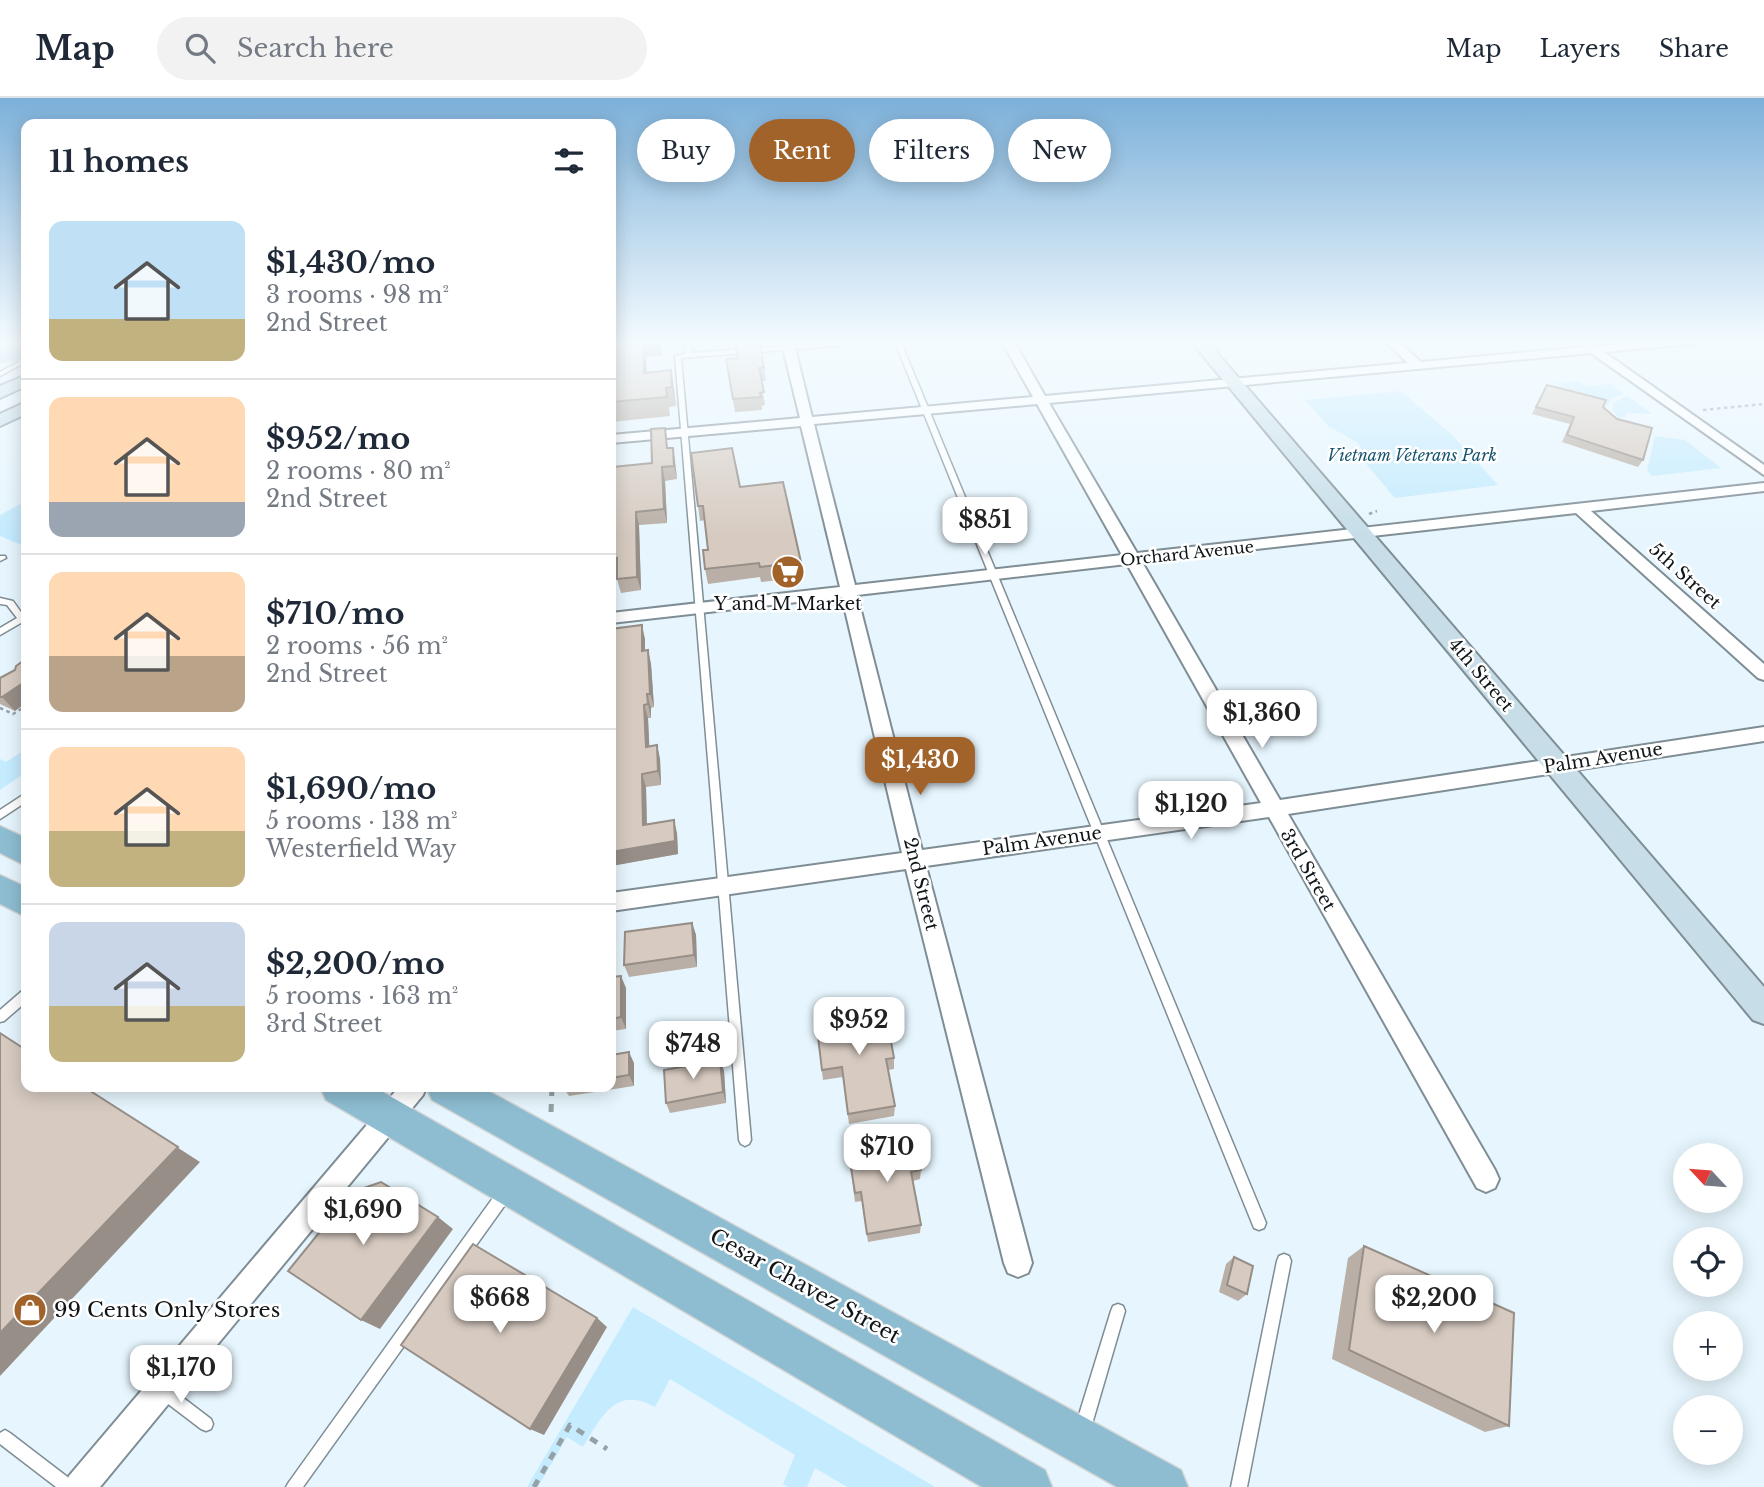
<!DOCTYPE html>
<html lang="en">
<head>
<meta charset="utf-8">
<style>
  body { margin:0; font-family:"Libre Baskerville",serif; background:#f2f2f3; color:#1f2937; height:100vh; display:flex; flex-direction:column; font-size:26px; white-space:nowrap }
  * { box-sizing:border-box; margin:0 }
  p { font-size:23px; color:#747a83 }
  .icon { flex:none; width:38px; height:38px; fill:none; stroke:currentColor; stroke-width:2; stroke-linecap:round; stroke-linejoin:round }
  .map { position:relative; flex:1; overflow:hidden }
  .sheet { position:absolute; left:21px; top:21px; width:595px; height:973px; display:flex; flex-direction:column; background:#fff; border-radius:14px; box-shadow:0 4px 18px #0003 }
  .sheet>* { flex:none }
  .hud { position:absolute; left:637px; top:21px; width:665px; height:63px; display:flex; gap:14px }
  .needle { width:46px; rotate:296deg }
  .tools { position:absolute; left:1673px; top:1045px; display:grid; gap:14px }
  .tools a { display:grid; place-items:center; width:70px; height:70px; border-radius:50%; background:#fff; box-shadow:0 4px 18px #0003; font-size:35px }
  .price { position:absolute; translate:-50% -60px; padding:0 16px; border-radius:14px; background:#fff; color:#222; font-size:23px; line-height:46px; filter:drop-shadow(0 2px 4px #0008) }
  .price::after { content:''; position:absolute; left:50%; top:42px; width:21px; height:16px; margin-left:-10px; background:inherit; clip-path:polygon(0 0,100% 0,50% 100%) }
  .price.on { background:#a2632a; color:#fff }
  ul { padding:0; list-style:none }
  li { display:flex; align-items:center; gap:21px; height:175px; padding:0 28px }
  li+li { border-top:2px solid #e0e1e3 }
  li span { display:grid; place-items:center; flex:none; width:196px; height:140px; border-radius:14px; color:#555 }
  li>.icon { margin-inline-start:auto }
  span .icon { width:84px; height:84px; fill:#fffc; stroke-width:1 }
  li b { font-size:30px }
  h2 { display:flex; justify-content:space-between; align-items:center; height:84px; padding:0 28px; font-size:30px }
  .tag { padding:0 24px; border-radius:32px; background:#fff; box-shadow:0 4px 18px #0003; font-size:24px; line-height:63px }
  .tag.on { background:#a2632a; color:#fff }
  header { display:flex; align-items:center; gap:42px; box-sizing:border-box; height:98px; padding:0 35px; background:#fff; border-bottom:2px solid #e0e1e3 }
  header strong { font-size:33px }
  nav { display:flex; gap:38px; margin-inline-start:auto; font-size:24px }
  .search { width:490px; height:63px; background:#f2f2f3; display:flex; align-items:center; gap:18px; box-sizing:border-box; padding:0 24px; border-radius:38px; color:#747a83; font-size:26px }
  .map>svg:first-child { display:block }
  .green { fill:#c5ebfe }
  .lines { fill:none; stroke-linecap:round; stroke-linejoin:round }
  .lane-casing { stroke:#7f8d94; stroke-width:3 }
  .street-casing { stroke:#7f8d94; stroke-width:4 }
  .secondary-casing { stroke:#7f8d94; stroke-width:4 }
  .primary-casing { stroke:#d4d5d5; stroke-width:3 }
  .path-far1 { stroke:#95a1a6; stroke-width:2.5; stroke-dasharray:3.5 3.5; stroke-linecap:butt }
  .path { stroke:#95a1a6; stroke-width:5; stroke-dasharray:8 8; stroke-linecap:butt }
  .lane { fill:#fff; fill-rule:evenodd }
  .street { fill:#fff; fill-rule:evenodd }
  .secondary { fill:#c7dee8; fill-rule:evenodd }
  .primary { fill:#8ebdd1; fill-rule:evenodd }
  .wall { fill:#b9afa6 }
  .shaded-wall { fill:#968e87 }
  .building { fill:#d7cbc1; stroke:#968e87; stroke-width:2 }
  .labels { text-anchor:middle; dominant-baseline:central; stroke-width:5; stroke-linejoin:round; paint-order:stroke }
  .far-park-label { font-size:16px; font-style:italic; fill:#16546e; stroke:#fff }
  .far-street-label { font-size:16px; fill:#101618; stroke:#fff }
  .street-label { font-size:18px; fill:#101618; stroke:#fff }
  .poi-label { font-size:18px; fill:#101618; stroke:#fff }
  .near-street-label { font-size:21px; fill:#101618; stroke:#fff }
  .near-poi-label { font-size:21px; fill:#101618; stroke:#fff; text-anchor:start }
</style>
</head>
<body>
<header>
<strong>Map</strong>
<div class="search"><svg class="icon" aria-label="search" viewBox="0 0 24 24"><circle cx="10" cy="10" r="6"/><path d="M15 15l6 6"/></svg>Search here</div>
<nav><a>Map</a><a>Layers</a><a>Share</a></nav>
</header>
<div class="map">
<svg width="1764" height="1389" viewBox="0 0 1764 1389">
  <rect width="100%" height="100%" fill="#e7f6fe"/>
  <g class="green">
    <path d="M1576,283L1588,288L1611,286L1624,296L1611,301L1607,309L1560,297L1563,291L1555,285Z"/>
    <path d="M1401,293L1452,337L1498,387L1395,400L1363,362L1367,361L1358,345L1328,328L1305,302Z"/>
    <path d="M1627,298L1652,316L1627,315L1626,319L1619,320L1613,313V305Z"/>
    <path d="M1655,338L1685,342L1721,370L1652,378L1647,372Z"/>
    <path d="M26,403V449L0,438V417Z"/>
    <path d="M23,653L26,655V674L0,692V661L6,664Z"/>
    <path d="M633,1209L935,1389H847L815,1370L807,1389H788L783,1386L795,1357L670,1281L655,1309C615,1287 601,1320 583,1349L567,1339L538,1389H527Z"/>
  </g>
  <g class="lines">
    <defs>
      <g id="lane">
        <path d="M685,242H691V255L866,242H888L885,244L681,260L751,1042L749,1046L745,1048L741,1046L739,1042L675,258L685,256Z"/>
        <path d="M894,242H900L1266,1125L1264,1130L1259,1132L1254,1130L1252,1125Z"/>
        <path d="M26,260V264L0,278V274Z"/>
        <path d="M0,458H5L6,460L0,463Z"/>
        <path d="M0,500L13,503L23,517L26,516V522L0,537V530L17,520L7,507L0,506Z"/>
        <path d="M26,695V704L0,721V712Z"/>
        <path d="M26,892V904L4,923L0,924V912L22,893Z"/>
        <path d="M505,1088L510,1090L512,1095L510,1100L303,1389H286L289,1384L500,1090Z"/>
        <path d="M1284,1156L1289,1158L1291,1163L1247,1389H1231L1277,1163L1279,1158Z"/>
        <path d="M1118,1206L1123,1208L1125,1213L1090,1333L1087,1338L1082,1341L1077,1338L1074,1333L1111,1213L1113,1208Z"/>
        <path d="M164,1287L169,1289L211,1321L213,1326L211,1331L206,1333L201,1331L159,1299L157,1294L159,1289Z"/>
        <path d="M5,1332L10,1335L74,1384L77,1389H56L0,1346V1335Z"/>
      </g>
      <g id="street">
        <path d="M781,242H793L812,319L1033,299L1001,242H1013L1045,298L1408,265L1383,242H1396L1421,264L1583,249L1588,244L1596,248L1706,242L1700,245L1604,254L1764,367V377L1591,255L1049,305L1137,455L1764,385V393L1591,413L1764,566V582L1758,580L1576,415L1142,464L1280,702L1764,629V643L1288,716L1495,1072L1499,1081L1495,1090L1486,1094L1477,1090L1269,719L926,768L1032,1165L1028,1175L1018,1179L1008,1175L1004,1165L906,771L611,813V795L902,755L842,499L611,525V515L840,489L801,328L611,345V337L800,320ZM1037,306L1122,457L855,487L814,326ZM1127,466L1261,705L922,752L857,497Z"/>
        <path d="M399,989H426L423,997L100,1389H65L69,1378Z"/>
      </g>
      <g id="secondary">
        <path d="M1190,242H1206L1764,889V926L1753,922Z"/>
        <path d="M26,277V288L0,300V288Z"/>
        <path d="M26,304V316L0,328V316Z"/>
      </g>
      <g id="primary">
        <path d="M26,251V261L0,264V252Z"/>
        <path d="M0,728L26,740V768L0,755Z"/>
        <path d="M0,777L26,789V819L0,806Z"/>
        <path d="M320,989H374L1045,1372L1052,1389H982L326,1002Z"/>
        <path d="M426,989H481L1181,1372L1188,1389H1117L432,1002Z"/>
      </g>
    </defs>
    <use href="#lane" class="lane-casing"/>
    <use href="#street" class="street-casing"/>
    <use href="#secondary" class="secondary-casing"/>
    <use href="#primary" class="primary-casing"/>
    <g class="path-far1">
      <path d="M1703,312L1764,306"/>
      <path d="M1369,416L1377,413"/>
      <path d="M0,610L13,616L26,608"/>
    </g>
    <g class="path">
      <path d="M551,1014L552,989"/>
      <path d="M534,1389L570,1327L607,1351"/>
    </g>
    <use href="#lane" class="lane"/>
    <use href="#street" class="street"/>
    <use href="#secondary" class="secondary"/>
    <use href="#primary" class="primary"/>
  </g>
  <g class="wall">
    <path d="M611,242L662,257L646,259L647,274L671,272L676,308L669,309L670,318L611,324Z"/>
    <path d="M735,246L764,270L766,283H761L765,307L762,308V312L735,314L726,261L737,260Z"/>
    <path d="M1547,287L1603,309L1643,362L1638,369L1562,344L1570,326L1532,316Z"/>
    <path d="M611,343L615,356V369L652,365L668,350H673L677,381L665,383L667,425L639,427L641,492L621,495L617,481V474L611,475Z"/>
    <path d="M740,389L801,464L802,479L761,484L760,479L708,486L705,471L708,452L705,422L700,423L698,408Z"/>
    <path d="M645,541V552H648L651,566L654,609L651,610V620H648L649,648L657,647L660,661L661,687L646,689L647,726L677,735L678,756L611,768Z"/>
    <path d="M15,572V613L0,606V580Z"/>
    <path d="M692,825L696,837L697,869L629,879L624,867Z"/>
    <path d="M611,879L626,890V931L611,933Z"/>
    <path d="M816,922L894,960V971L888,972L895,1008L894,1018L849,1026L843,979L823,982Z"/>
    <path d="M611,957L634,965V988L569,998L563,989H611Z"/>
    <path d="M720,962L724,973L726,1005L670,1015L666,1005Z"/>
    <path d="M848,1050L921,1072L920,1081L913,1083L921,1127L920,1135L868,1144L862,1103L855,1104Z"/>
    <path d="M1364,1148L1509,1328L1485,1334L1332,1261L1348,1160Z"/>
    <path d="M1234,1159L1247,1196L1238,1203L1219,1194L1226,1166Z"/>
  </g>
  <g class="shaded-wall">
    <path d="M643,242H660L662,257L646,259L647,294L644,275Z"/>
    <path d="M671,272L674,291L676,308L672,289Z"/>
    <path d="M612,343L615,356L616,383L613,369Z"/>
    <path d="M673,350L675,363L677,381L674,368Z"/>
    <path d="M662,369L665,383L667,425L664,411Z"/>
    <path d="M636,414L639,427L641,492L637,479Z"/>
    <path d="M642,527L645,541V566L642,553Z"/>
    <path d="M648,552L651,566L654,609L650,596Z"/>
    <path d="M26,583V605L15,613L2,599Z"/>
    <path d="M647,596L651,610V620L648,606Z"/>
    <path d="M644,607L648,620L650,662L646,649Z"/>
    <path d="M657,647L660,661L661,687L658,673Z"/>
    <path d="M642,676L646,689L647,740L643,727Z"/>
    <path d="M674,722L677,735L678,756L611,768V754Z"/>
    <path d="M692,825L696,837L697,869L694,857Z"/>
    <path d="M621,878L626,890V931L621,919Z"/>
    <path d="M629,954L634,965V988L629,977Z"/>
    <path d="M720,962L724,973L726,1005L723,994Z"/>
    <path d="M84,989L200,1064L0,1278V1235Z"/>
    <path d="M438,1119L453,1131L380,1231L361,1222Z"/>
    <path d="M597,1220L607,1229L544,1337L530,1331Z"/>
  </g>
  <g class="building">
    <path d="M611,242H643L644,275L671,272L672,289L666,290L667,299L611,304Z"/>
    <path d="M758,244L760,247L764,270H759L764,294L760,295L761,299L733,301L726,261L738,260L735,246Z"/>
    <path d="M1547,287L1606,302L1603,309L1617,321L1652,330L1643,362L1567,337L1574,319L1536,309Z"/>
    <path d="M665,330L667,350H673L674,368L662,369L664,411L636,414L637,479L617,481V460L611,461V343H612L613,369L652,365L651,331Z"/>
    <path d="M732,350L740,389L783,384L801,464L760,469L759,465L705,471L703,452H708L703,408H698L691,355Z"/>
    <path d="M642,527V553L648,552L650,596H647L648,606L644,607L646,649L657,647L658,673L642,676L643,727L674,722L675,743L611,754V531Z"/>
    <path d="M26,561V583L2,599H0V580L15,572L16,568Z"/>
    <path d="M692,825L694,857L624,867L625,834Z"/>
    <path d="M621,878V919L611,921V879Z"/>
    <path d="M885,911L894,960L886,961L895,1008L848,1016L842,969L822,972L816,922Z"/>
    <path d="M0,935L26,952V989H84L178,1049L0,1235Z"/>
    <path d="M629,954V977L611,980V957Z"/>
    <path d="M720,962L723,994L666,1005L664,972Z"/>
    <path d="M915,1039L921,1072L911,1074L921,1127L867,1136L861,1094L855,1095L848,1050Z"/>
    <path d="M381,1084L438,1119L361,1222L288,1173L352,1094Z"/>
    <path d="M473,1146L597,1220L530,1331L401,1247Z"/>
    <path d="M1364,1148L1514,1215L1509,1328L1349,1252Z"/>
    <path d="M1234,1159L1253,1168L1247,1196L1227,1187Z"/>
  </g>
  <linearGradient id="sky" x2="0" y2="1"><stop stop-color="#7cb0d9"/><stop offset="0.56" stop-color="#f4fbff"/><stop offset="1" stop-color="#f4fbff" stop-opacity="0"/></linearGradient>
  <rect width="1764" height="436" fill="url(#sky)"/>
  <defs>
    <symbol id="supermarket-disc" viewBox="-11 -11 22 22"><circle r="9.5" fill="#a2632a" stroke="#fff"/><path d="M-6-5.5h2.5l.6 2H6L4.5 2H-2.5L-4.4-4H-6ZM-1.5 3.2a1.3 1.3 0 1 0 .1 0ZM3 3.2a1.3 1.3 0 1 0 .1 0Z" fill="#fff"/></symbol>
    <symbol id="shop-disc" viewBox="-11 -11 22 22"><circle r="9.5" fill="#a2632a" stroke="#fff"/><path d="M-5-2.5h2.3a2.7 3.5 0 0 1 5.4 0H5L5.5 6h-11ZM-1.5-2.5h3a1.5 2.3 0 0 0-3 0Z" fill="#fff"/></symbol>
  </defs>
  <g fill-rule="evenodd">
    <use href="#supermarket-disc" x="769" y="455" width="38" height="38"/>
    <use href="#shop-disc" x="11" y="1193" width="38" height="38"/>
  </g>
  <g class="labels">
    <g class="far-park-label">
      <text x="1412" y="357">Vietnam Veterans Park</text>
    </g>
    <g class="far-street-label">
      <text transform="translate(1187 455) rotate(-6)">Orchard Avenue</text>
    </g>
    <g class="street-label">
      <text transform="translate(1685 478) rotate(42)">5th Street</text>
      <text transform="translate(1481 577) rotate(50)">4th Street</text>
      <text transform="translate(1603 660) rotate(-9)">Palm Avenue</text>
      <text transform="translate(1042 743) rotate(-8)">Palm Avenue</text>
      <text transform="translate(1308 772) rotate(60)">3rd Street</text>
      <text transform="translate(921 786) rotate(76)">2nd Street</text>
    </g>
    <g class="poi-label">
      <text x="788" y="506">Y and M Market</text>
    </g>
    <g class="near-street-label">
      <text transform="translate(805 1188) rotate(29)">Cesar Chavez Street</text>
    </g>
    <g class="near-poi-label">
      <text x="54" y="1212">99 Cents Only Stores</text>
    </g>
  </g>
</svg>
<div class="tools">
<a><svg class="needle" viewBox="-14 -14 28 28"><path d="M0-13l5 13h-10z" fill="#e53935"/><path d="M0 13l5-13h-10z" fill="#747a83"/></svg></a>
<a><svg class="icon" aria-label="locate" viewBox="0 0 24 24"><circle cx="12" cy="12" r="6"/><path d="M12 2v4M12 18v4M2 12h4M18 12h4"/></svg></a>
<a>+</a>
<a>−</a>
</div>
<b class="price" style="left:985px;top:459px">$851</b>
<b class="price" style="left:1262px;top:652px">$1,360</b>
<b class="price on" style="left:920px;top:699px">$1,430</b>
<b class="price" style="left:1191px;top:743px">$1,120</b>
<b class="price" style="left:859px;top:959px">$952</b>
<b class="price" style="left:693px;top:983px">$748</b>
<b class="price" style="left:887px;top:1086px">$710</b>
<b class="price" style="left:363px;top:1149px">$1,690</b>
<b class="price" style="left:500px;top:1237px">$668</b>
<b class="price" style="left:1434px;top:1237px">$2,200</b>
<b class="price" style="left:181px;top:1307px">$1,170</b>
<div class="hud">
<a class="tag">Buy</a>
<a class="tag on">Rent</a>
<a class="tag">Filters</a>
<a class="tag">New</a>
</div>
<section class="sheet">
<h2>11 homes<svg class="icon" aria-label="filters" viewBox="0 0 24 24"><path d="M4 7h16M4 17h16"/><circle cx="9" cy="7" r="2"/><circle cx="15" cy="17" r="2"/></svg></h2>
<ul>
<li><span style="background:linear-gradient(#bfe0f5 70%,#c2b280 0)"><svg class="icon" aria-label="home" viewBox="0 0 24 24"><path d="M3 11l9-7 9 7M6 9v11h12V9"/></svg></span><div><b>$1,430/mo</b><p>3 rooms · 98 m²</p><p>2nd Street</p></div></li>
<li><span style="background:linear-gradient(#ffd9b3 75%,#9aa5b1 0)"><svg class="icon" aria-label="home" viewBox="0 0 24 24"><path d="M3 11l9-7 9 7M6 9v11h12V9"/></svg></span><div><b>$952/mo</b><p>2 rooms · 80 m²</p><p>2nd Street</p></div></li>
<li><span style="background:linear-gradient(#ffd9b3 60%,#b9a48a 0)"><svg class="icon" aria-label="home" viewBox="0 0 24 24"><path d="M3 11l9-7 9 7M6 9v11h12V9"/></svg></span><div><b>$710/mo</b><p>2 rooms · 56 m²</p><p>2nd Street</p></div></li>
<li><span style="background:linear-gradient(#ffd9b3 60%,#c2b280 0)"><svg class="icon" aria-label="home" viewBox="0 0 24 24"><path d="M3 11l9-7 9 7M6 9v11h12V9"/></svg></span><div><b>$1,690/mo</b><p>5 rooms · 138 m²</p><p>Westerfield Way</p></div></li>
<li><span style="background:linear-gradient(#c9d6e8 60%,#c2b280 0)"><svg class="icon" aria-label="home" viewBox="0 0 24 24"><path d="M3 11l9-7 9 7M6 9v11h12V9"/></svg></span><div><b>$2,200/mo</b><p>5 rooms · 163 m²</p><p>3rd Street</p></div></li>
</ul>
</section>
</div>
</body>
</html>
